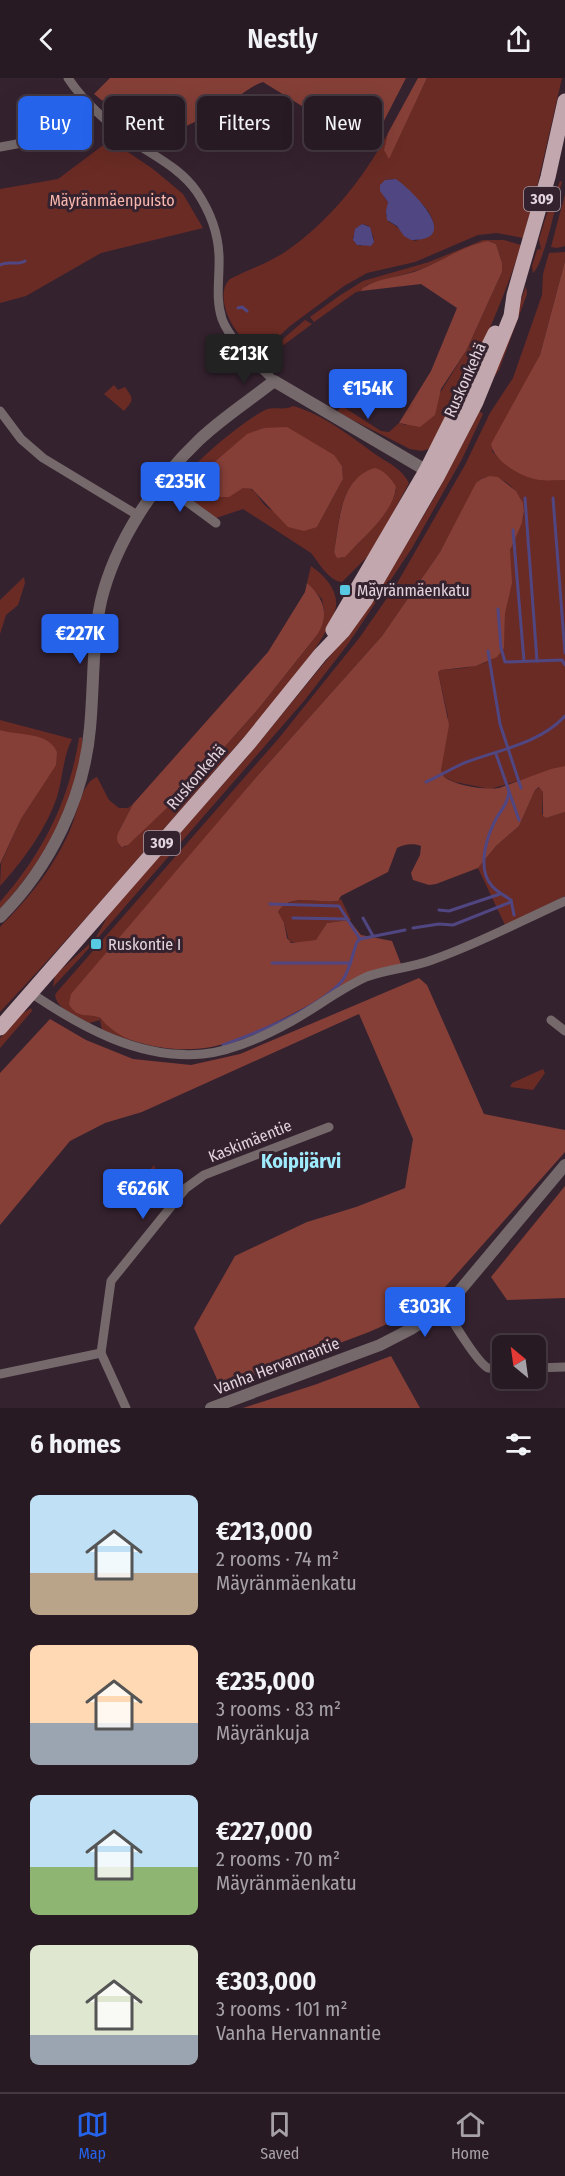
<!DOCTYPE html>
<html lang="en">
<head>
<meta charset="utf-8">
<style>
  body { margin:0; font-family:"Fira Sans Condensed",sans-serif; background:#342730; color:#f1f3f6; height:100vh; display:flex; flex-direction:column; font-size:22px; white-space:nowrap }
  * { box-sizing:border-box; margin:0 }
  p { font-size:20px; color:#a5a1a6 }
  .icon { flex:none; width:33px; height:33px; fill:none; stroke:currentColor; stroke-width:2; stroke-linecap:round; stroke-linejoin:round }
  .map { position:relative; height:1330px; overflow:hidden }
  .drawer { display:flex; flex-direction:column; background:#281a23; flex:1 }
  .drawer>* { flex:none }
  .guide { position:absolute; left:18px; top:18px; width:530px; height:54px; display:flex; gap:12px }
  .needle { width:39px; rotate:331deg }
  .fabs { position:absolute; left:492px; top:1257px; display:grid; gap:12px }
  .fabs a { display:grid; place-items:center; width:54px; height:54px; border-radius:9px; background:#281a23; box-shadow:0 6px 24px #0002,0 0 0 2px #443841; font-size:30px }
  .price { position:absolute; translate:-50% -51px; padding:0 14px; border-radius:6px; background:#2563eb; color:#fff; font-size:20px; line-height:39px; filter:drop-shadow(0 2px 3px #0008) }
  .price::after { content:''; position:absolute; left:50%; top:36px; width:18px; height:14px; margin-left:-9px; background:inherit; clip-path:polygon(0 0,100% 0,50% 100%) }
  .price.active { background:#222; color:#fff }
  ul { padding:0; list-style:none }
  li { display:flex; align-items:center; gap:18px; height:150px; padding:0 30px }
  li span { display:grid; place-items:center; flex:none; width:168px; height:120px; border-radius:9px; color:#555 }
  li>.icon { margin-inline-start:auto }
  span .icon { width:72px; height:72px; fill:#fffc; stroke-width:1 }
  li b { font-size:26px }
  h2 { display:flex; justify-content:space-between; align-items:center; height:72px; padding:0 30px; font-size:26px }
  .pill { padding:0 21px; border-radius:9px; background:#281a23; box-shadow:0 6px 24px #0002,0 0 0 2px #443841; font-size:21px; line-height:54px }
  .pill.active { background:#2563eb; color:#fff }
  header { display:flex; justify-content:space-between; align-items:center; height:78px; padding:0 30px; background:#281a23; font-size:27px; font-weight:600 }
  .tabs { display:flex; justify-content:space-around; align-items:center; height:84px; border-top:2px solid #443841; background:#281a23; font-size:16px; color:#a5a1a6 }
  .tabs a { display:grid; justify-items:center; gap:3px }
  .tabs .active { color:#2563eb }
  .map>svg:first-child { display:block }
  .green { fill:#6a2b24; fill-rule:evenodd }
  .forest { fill:#853f37 }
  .water { fill:#504682 }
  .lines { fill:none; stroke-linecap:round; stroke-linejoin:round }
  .stream { stroke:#504682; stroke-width:3 }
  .minor { stroke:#75696b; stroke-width:9 }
  .tertiary { stroke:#75696b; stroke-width:12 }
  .primary { stroke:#c2a8ae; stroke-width:15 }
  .poi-dot { fill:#58c9e3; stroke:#35222f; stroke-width:2 }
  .labels { text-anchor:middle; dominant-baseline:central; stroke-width:6; stroke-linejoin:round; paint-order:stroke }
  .shield { fill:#35222f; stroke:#ae9fa9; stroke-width:1.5 }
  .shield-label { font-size:15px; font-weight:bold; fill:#e2d5dd }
  .park-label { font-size:16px; fill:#fab9af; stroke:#35222f }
  .street-label { font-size:16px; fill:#e2d5dd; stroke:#35222f }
  .poi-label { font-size:16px; fill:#e2d5dd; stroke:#35222f; text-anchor:start }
  .quarter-label { font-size:20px; font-weight:bold; fill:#9eebfe; stroke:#35222f }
</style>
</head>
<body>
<header><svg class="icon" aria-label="back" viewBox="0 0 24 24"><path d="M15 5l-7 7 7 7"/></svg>Nestly<svg class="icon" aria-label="share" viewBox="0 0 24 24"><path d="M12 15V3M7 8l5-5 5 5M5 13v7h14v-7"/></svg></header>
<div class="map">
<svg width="565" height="1330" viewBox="0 0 565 1330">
  <rect width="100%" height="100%" fill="#35222f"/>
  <g class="green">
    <path d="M427,0H562L537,109L523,160L497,155L478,157L415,184L367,195L344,208L290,248L262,274L255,273L253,271L255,261L251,258L247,263C231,253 214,216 230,201C248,192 268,185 285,174C329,144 363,101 388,55L385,68L389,80ZM393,101C400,103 403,108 408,113C420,124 430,130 434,147L429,158L415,163C404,158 399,148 389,144L386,137L388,124L384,119L385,102ZM362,146L369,148L374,161L360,168L355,165L353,159Z"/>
    <path d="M110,62L153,91L183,116L203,150L101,175L26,218L0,225V111L58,101Z"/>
    <path d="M560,103L562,104C557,121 544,186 533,195L532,188L537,172L541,171L539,161L550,126Z"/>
    <path d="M565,116V168L557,170L551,169Z"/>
    <path d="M483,162H504L521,167C499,239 465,304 431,370L422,373L410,371L337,334L342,328L381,353L389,354L399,345L406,347L440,315L466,273L502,194V185L496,166L488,163L476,166L422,191L367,207L361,213L356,214L314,244L310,239L339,218L363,203L429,184Z"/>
    <path d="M565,174V183L540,277L492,373C514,398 534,402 565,402V689L490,711L455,704L444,699L441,692L448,639L438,594L441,592C464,590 494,590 504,566C505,535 505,503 510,473C512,459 524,448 524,433C523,413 498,391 479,402L440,474L382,558L259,696L188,781L98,939L131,963L102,952L100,942L89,945C77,938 57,932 55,917L57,914L279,660L360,559L396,507L465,387L490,335L513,300L542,217L543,196L549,175Z"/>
    <path d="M526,208L527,216L499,292L490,305Z"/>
    <path d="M305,242L312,246L281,269L277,268L283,261Z"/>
    <path d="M114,307L118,312L125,309C134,322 134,321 124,333L104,316Z"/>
    <path d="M293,328C325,337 351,359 378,378C390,386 402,391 409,405L372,474L342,504C329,503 319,485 311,475L243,431L216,440L177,411C186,389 243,343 265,332C275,328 284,333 293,328ZM264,350L334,378L342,388L343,401L317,449C305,444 277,437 268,430C258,422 257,409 243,410V359ZM370,392H380L392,403L396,412C389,435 361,465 342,480L334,474C340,442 338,408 370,392Z"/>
    <path d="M479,333L483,336L462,381L412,470L348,566L304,623L82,878L53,909L55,897L95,861L110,834L247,679L343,562L406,467L437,415Z"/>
    <path d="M311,488C324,497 338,512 336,528C330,568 238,665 209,699C140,778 72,858 0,934V849C30,819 56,787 72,747C78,733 82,704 97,699L109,722L119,730H128L133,726L118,755L119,767L125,769L190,708L259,630L317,557L324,533L322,521L307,505Z"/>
    <path d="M24,499L25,505L18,527L6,537L0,556V522Z"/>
    <path d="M0,642L72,661C63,679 63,699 57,719C46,751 23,783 0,808L1,785L21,741L34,721L3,653L0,652Z"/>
    <path d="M82,659C83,670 80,681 78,691C67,745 36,791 0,831V824C42,776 69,724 79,660Z"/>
    <path d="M541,709L543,714L542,736L546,740L565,734V818L505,847L478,790L496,768L519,748L535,712Z"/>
    <path d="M341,821L351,842L327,845C323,850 323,855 319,859C314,867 297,866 289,863L284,845L278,836L279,830C294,818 316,823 335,824Z"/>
    <path d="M31,930L32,933L0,970V960L20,937Z"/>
    <path d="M543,991L545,995L533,1012L510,1009L512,1005Z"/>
    <path d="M154,1087L159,1100L149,1113L144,1110L140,1115L135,1110Z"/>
  </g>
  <g class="forest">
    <path d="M110,0H406L370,70L263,4C248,9 237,21 223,29C209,37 166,60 153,59L130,45L94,16Z"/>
    <path d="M418,0H427L389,81L384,72L388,55Z"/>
    <path d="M488,163L496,166L502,185V194L466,273L441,311L435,337L420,349L399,345L431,293L457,230L421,206L361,213L363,210C380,199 403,199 422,191C444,182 465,167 488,163Z"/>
    <path d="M565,183V402C557,402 548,403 540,402C523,400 494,384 491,366L540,277Z"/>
    <path d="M287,349L334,377L342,388L343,401L317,449L304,453L288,449L252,411L243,410L229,419H219L203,410L197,403L202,395L247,356L264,350Z"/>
    <path d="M374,390C383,391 392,401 396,409C393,436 362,460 345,479L337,480L334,474C340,443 339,402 374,390Z"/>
    <path d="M490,398L498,399L516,413L523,425L524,433L522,445L510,472L512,505L505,535L504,570L497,579L476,588L441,592L438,594L449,647L441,692L444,699C458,708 482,712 499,710L551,691L565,688V734L546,740L543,738V714L539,709L535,712L519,748L496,768L478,790L436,806L429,807L413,802L411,795L420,777L421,768C415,765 403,766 397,770L388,794L341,818L338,823C319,826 289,814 278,834L284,845L287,860L291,865L316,862L327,845L349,842L361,857L392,863L401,886C376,897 349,906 325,919C257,952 214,988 134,963C126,961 113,953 107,947C105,946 102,941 100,940C90,934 78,943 69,926L71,916L259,696L382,558L440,474L476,405L481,401Z"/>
    <path d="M307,505C324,520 330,537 317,557L259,630L190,708L128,767L122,769C117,765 116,761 118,755L133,726L268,574L305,514Z"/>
    <path d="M0,652C18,658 48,653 57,674L56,687L21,741L0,786Z"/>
    <path d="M419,900L427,907L484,1036L565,1052V1074L446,1208L417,1233L369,1254L221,1310L194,1250L235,1178L307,1144L356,1129L405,1110L413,1061L359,936L142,1034L105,1045L70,1063L0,1147V995L50,941L86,962L133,981L191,987L240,976Z"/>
    <path d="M565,1108V1220L507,1222L491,1199Z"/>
    <path d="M391,1278L420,1330H243L317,1306Z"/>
  </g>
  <g class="water">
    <path d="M396,101C412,112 464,163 411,162L404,158L397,148L387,142L386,133L388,124L380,113V107L385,102Z"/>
    <path d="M362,146L370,149L374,164L371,168L357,167L353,162L355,151Z"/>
  </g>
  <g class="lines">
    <g class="stream">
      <path d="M0,187C8,182 17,188 25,183"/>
      <path d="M238,230L242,229L247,233"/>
      <path d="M525,420L537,583"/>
      <path d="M553,420L565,575"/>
      <path d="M513,452L524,583"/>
      <path d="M498,531L501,570L505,584L562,582L565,587"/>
      <path d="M488,573L500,646L521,710"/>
      <path d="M496,676L519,742"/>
      <path d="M426,704C439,698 451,691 464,685C498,672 539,666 565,638"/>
      <path d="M509,713C508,724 503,730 497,739C487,757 476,790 492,808C497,814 504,817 511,822L514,837"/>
      <path d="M270,826L339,828L360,861L405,852"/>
      <path d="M439,832L449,833L500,816"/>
      <path d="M293,840L347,841"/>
      <path d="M363,840L373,858"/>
      <path d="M413,850L439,846L453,847L511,824"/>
      <path d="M272,885H348"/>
      <path d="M223,967C257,955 319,930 342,903C349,895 353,874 357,864L360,861"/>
    </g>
    <g class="minor">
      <path d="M68,0C85,26 111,48 137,66C158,80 182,92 197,114C209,132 218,155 219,177C220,199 215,220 222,241C231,265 257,285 274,303"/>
      <path d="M0,69L38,62L88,25"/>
      <path d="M0,333L21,361L43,380L139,438"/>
      <path d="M160,404L216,445"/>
      <path d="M31,915C81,949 140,982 203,976C233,973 265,958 292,943C317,929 340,911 366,899C387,891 411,890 432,882C478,866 521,843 565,823"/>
      <path d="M551,942L565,953"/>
      <path d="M446,1229C450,1241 478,1285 488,1290C492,1291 498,1291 502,1292"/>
      <path d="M536,1290L565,1289"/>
      <path d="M0,1296L101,1275"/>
      <path d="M126,1330L101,1275L111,1203L186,1110L204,1097L329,1049"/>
    </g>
    <g class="tertiary">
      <path d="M0,839C50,789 84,720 90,650C94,608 92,564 101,523C115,464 156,403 199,362C222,340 249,323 274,303L434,397"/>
      <path d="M211,1330L380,1267L411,1251L446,1229L565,1087"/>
    </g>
    <g class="primary">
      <path d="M333,552L426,393L495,255"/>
      <path d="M0,950L249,665L320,577L343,553L366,521L437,399L476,324L511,238L514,217L548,99L565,23"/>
    </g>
  </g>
  <g class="poi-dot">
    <rect x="339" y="506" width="12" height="12" rx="3"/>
    <rect x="90" y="860" width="12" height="12" rx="3"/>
  </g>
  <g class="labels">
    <g class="shield">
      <rect x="524" y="109" width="36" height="24" rx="4.5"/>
      <rect x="144" y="753" width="36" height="24" rx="4.5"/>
    </g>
    <g class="shield-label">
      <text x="542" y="121">309</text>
      <text x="162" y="765">309</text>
    </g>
    <g class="park-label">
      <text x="112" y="122">Mäyränmäenpuisto</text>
    </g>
    <g class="street-label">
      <text transform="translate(465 302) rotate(-66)">Ruskonkehä</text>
      <text transform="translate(196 699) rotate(-49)">Ruskonkehä</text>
      <text transform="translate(250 1063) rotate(-22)">Kaskimäentie</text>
      <text transform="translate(277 1288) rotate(-21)">Vanha Hervannantie</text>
    </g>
    <g class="poi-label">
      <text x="357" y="512">Mäyränmäenkatu</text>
      <text x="108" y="866">Ruskontie I</text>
    </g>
    <g class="quarter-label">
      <text x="301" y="1083">Koipijärvi</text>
    </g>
  </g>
</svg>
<div class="fabs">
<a><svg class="needle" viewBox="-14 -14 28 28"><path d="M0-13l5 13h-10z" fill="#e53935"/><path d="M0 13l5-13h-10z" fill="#a5a1a6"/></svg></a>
</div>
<b class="price active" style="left:244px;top:307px">€213K</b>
<b class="price" style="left:368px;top:342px">€154K</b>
<b class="price" style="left:180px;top:435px">€235K</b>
<b class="price" style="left:80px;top:587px">€227K</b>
<b class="price" style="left:143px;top:1142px">€626K</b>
<b class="price" style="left:425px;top:1260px">€303K</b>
<div class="guide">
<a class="pill active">Buy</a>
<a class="pill">Rent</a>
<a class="pill">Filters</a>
<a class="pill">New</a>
</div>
</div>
<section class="drawer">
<h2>6 homes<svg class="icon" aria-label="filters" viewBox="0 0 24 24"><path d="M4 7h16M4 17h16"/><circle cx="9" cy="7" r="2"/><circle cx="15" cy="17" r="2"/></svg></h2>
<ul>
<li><span style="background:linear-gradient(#bfe0f5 65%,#b9a48a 0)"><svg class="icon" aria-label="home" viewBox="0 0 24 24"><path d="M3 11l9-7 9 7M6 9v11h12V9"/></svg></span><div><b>€213,000</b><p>2 rooms · 74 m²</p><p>Mäyränmäenkatu</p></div></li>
<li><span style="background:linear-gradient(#ffd9b3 65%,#9aa5b1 0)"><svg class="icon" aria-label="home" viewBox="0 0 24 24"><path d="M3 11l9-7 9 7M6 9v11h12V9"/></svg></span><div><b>€235,000</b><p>3 rooms · 83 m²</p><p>Mäyränkuja</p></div></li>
<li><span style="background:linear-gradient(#bfe0f5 60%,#8fb573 0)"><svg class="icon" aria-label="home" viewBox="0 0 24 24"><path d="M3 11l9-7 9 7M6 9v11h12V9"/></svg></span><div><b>€227,000</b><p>2 rooms · 70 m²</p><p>Mäyränmäenkatu</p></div></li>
<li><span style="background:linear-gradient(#dfe7d0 75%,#9aa5b1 0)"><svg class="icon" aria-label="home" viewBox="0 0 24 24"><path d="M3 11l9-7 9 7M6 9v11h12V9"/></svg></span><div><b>€303,000</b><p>3 rooms · 101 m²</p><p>Vanha Hervannantie</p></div></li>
</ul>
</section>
<nav class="tabs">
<a class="active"><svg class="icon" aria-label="map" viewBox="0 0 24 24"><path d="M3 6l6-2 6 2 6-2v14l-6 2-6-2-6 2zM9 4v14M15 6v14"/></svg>Map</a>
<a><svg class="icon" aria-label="saved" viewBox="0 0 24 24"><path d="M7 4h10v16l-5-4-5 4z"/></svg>Saved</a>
<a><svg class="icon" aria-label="home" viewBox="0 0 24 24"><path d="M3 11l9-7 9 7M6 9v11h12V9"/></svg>Home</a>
</nav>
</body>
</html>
